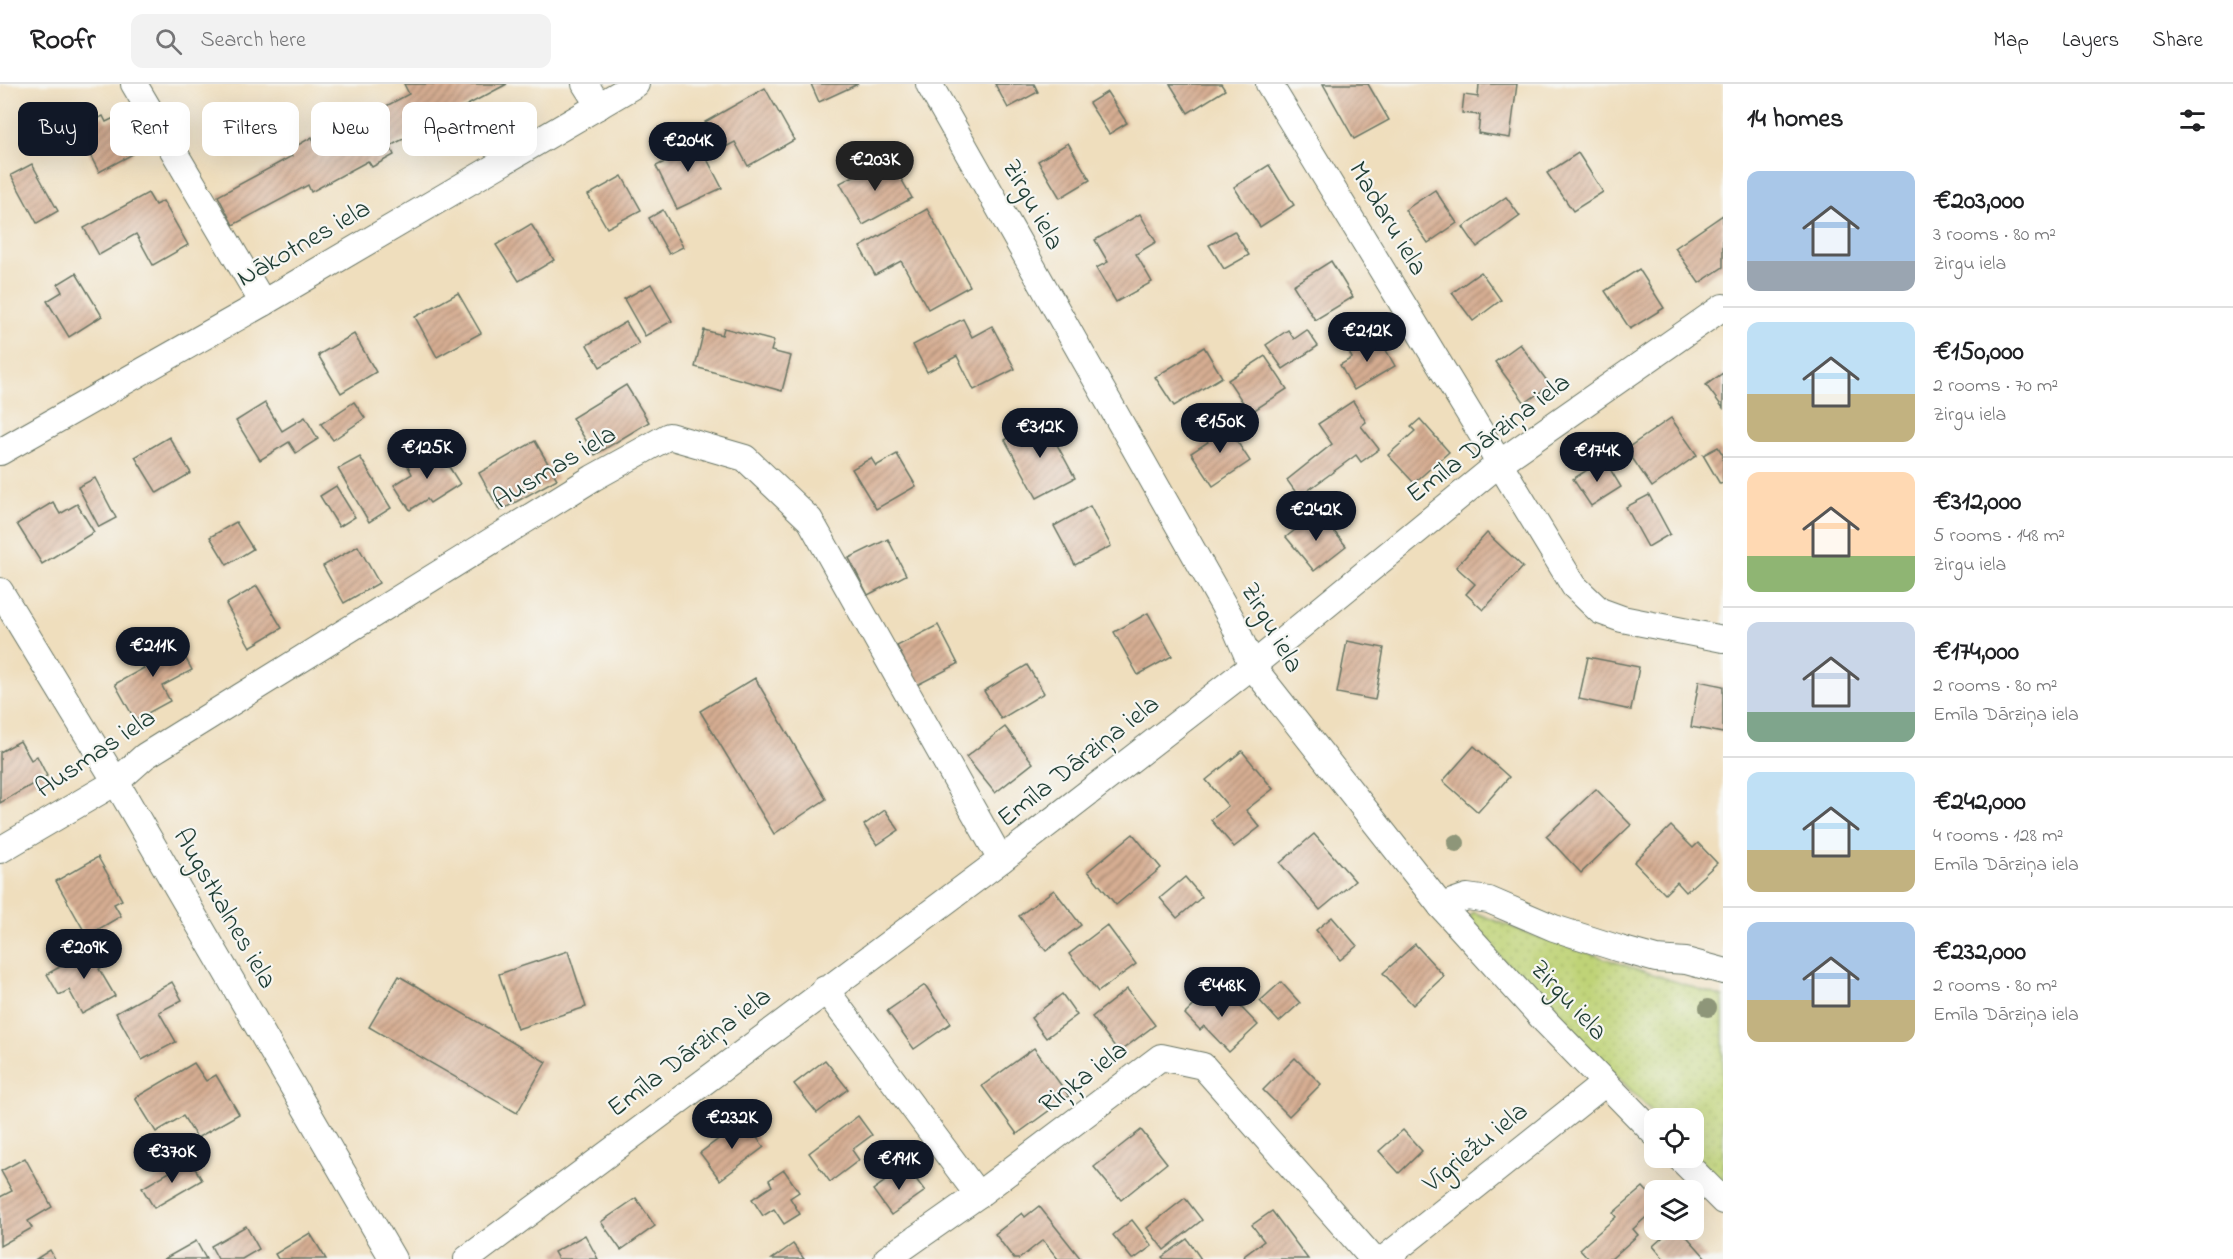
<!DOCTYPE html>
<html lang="en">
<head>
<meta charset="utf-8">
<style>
  body { margin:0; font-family:"Indie Flower",sans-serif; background:#f2f2f2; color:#202124; height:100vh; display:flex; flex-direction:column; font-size:22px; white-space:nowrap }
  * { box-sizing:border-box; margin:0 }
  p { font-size:20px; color:#757577 }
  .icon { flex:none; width:33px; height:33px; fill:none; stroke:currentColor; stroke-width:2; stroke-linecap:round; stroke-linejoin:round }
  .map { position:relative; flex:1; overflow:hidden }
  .side { display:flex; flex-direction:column; background:#fff; width:510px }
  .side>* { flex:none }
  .hud { position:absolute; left:18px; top:18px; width:570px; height:54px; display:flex; gap:12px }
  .buttons { position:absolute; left:1644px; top:1024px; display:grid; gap:12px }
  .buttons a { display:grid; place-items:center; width:60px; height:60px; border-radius:12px; background:#fff; box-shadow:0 6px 24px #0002; font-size:30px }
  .price { position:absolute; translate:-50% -51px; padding:0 14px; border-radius:21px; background:#111827; color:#fff; font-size:20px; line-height:39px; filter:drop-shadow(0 2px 3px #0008) }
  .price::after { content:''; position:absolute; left:50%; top:36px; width:18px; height:14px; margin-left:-9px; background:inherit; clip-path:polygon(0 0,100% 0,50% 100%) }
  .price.on { background:#222; color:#fff }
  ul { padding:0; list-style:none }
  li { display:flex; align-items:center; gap:18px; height:150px; padding:0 24px }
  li+li { border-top:2px solid #e0e0e0 }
  li span { display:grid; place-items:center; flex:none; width:168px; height:120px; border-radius:12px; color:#555 }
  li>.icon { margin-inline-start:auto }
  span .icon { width:72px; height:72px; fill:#fffc; stroke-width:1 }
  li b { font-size:26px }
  h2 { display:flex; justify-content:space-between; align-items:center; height:72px; padding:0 24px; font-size:26px }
  .tag { padding:0 21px; border-radius:12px; background:#fff; box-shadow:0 6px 24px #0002; font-size:21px; line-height:54px }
  .tag.on { background:#111827; color:#fff }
  header { display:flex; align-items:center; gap:36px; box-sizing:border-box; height:84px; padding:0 30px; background:#fff; border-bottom:2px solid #e0e0e0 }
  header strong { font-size:28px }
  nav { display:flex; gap:33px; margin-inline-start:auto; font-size:21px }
  .search { width:420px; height:54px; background:#f2f2f2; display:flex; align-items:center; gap:15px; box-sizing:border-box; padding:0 21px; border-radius:12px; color:#757577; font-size:22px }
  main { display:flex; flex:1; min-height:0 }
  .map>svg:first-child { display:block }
  .grass { fill:url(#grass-dots); stroke:#6f8856; stroke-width:1.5 }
  .building { fill:url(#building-hatch) }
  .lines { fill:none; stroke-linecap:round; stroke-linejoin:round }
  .minor-casing { stroke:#687564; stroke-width:28 }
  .minor { stroke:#fff; stroke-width:26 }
  .tree { fill:#8e9679 }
  .labels { text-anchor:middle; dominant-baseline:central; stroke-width:4.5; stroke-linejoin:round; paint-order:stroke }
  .street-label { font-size:27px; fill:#1f3d34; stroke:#f6f6f2 }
</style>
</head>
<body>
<header>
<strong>Roofr</strong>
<div class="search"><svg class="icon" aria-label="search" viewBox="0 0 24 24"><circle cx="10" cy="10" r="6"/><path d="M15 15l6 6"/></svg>Search here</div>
<nav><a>Map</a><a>Layers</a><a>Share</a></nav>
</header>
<main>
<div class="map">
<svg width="1723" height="1175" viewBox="0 0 1723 1175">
  <defs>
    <pattern id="grass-dots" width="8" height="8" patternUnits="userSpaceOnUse" patternTransform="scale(1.5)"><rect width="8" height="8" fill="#bfd377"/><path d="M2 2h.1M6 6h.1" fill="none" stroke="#a4b668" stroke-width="1.8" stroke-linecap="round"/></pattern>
    <pattern id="building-hatch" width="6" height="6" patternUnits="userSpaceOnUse" patternTransform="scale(1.5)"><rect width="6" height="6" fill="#d6ad92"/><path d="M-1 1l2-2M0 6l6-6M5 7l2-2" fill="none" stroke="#ad8e78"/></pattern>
  </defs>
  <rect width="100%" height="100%" fill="#f6f6f2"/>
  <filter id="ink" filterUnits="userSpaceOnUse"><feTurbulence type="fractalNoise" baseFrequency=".0167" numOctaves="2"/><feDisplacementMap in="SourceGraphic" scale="12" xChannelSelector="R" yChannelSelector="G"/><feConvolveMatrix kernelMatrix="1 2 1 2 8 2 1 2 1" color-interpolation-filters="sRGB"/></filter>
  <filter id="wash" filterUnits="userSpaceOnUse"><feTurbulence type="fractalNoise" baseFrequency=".008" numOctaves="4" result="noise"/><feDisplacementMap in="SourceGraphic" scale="24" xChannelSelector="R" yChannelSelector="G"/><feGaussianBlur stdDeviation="1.35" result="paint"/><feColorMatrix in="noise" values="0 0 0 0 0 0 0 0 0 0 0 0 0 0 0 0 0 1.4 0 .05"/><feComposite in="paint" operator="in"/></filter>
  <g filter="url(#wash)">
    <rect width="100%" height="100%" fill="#efdebd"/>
    <path class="grass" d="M1473,828L1524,848L1723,913V1100L1694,1070V1035H1659L1467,839Z"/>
    <g id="blocks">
      <g class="building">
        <path d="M404,0H507L390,62L394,71L372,83L368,77L311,108L308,101L233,141L218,112L292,72L289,66L312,53L315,60L409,10Z"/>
        <path d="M811,0H858L819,18Z"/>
        <path d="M995,0H1034L1038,8L1008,24Z"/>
        <path d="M1170,0H1221L1225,6L1188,29Z"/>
        <path d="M1323,0H1368L1389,36L1354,55Z"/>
        <path d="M1479,0H1517L1510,54L1478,49L1480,31L1462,29L1464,11L1478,13Z"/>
        <path d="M765,4L794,56L748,82L735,58L720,66L705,38Z"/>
        <path d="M1107,8L1127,39L1109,50L1089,19Z"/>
        <path d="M81,30L86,41L103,32L106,38L114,34L133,70L99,88L80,52L67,58L59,42Z"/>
        <path d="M694,50L722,104L677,125L656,82L671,75L666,64Z"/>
        <path d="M1068,59L1090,96L1060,114L1038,77Z"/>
        <path d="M1578,69L1603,108L1573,127L1547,89Z"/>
        <path d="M882,77L888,88L895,84L912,114L863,141L840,99Z"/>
        <path d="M32,80L58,127L37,139L11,91Z"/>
        <path d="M1269,81L1294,121L1260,143L1234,103Z"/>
        <path d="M622,92L641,126L607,144L588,111Z"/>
        <path d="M1435,106L1457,139L1428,159L1405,126Z"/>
        <path d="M148,109L155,121L163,117L188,161L153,181L136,150L99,171L84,144Z"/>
        <path d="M1506,113L1520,132L1477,163L1463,143Z"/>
        <path d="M927,125L970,202L928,225L901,177L875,191L860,163Z"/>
        <path d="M663,126L683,163L669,170L649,134Z"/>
        <path d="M1140,130L1156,158L1136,170L1152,198L1116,218L1096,184L1108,178L1095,156Z"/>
        <path d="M1723,131V183L1699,199L1675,164Z"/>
        <path d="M531,140L554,176L519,197L496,161Z"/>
        <path d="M1234,147L1249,171L1224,185L1209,161Z"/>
        <path d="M1331,177L1353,213L1315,236L1293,201Z"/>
        <path d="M1639,185L1664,224L1630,245L1605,207Z"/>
        <path d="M1481,188L1501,216L1473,237L1452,209Z"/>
        <path d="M76,189L102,232L69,253L47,217L62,208L58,200Z"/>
        <path d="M651,200L672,237L645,252L624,215Z"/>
        <path d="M458,209L481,249L437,273L415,233Z"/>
        <path d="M963,235L972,253L992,242L1015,285L974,306L957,272L927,288L913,261Z"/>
        <path d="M626,238L639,260L600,283L587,261Z"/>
        <path d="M724,244L774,257L771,267L791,272L782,307L695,283L704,246L722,251Z"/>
        <path d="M1288,246L1294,255L1307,246L1318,262L1283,285L1266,261Z"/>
        <path d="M354,250L376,288L341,309L318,271Z"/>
        <path d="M1378,252L1395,282L1354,306L1340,281L1352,274L1349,268Z"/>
        <path d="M1520,260L1550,301L1525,319L1495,278Z"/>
        <path d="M1204,263L1222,293L1174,322L1155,293Z"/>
        <path d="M1265,272L1287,305L1250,329L1228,296Z"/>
        <path d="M1723,289V324L1706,301Z"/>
        <path d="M626,301L649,338L595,371L572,334Z"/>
        <path d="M1353,317L1366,338L1361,342L1379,365L1361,378L1356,371L1299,413L1287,396L1332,360L1318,340Z"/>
        <path d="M354,318L365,334L333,356L321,340Z"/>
        <path d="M265,319L282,347L305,333L318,355L296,369L289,358L260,376L236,337Z"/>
        <path d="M1671,334L1697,371L1652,403L1626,365Z"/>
        <path d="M1043,335L1075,394L1037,414L1005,356Z"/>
        <path d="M1420,335L1449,368L1414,399L1388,371L1415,347L1411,343Z"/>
        <path d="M1223,336L1250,377L1213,402L1191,369L1208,358L1203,349Z"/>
        <path d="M169,353L191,389L157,409L135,373Z"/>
        <path d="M535,357L557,395L500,427L479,389Z"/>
        <path d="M1718,363L1723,371V399L1720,400L1703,371Z"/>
        <path d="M437,364L460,400L430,419L427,415L410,426L394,401L412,390L408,382Z"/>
        <path d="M897,370L916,402L876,425L852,385L871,374L876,382Z"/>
        <path d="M360,373L391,424L369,438L338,385Z"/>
        <path d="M1604,375L1621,403L1591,422L1573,395Z"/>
        <path d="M95,394L116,434L99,443L78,403Z"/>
        <path d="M336,402L355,433L339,443L320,412Z"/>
        <path d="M1649,411L1670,450L1648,463L1626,423Z"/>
        <path d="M53,418L60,430L77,420L94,448L42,480L17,440Z"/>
        <path d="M1090,422L1111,462L1075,481L1054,442Z"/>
        <path d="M1318,428L1346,462L1314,487L1286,453Z"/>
        <path d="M236,438L253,465L227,481L210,453Z"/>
        <path d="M1487,449L1523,483L1483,526L1466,510L1475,500L1456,483Z"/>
        <path d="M888,455L906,491L868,511L849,474Z"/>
        <path d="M358,462L379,499L344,519L323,482Z"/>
        <path d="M257,502L282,544L250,563L226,520Z"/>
        <path d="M1148,529L1172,572L1138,591L1114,548Z"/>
        <path d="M938,541L958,580L917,601L897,562Z"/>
        <path d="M174,553L192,586L162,602L170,617L135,636L115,600L144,584L138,573Z"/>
        <path d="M1347,557L1384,564L1375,616L1337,609Z"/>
        <path d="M1588,573L1639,583L1631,626L1579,615Z"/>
        <path d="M1027,581L1044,609L1001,635L984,607Z"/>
        <path d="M755,594L826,715L774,750L700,627Z"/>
        <path d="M1699,597L1723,602V649L1691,643Z"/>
        <path d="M1005,643L1033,679L995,709L966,673Z"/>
        <path d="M20,657L31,676L37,672L47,692L0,719V668Z"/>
        <path d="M1474,662L1509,693L1478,728L1443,697Z"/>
        <path d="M1242,667L1273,705L1246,726L1260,743L1234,763L1211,736L1228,722L1206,696Z"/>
        <path d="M1596,705L1631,741L1581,789L1546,752Z"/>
        <path d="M885,726L899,746L877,761L864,741Z"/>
        <path d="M1671,742L1693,764L1698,759L1717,779L1686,808L1677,798L1665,810L1634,778Z"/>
        <path d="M1133,750L1161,784L1116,821L1088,787Z"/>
        <path d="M1314,750L1355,797L1320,826L1280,779Z"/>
        <path d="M98,773L122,816L114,820L121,832L87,852L56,797Z"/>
        <path d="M1185,793L1202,813L1177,834L1160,814Z"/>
        <path d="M1054,806L1081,841L1046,867L1019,832Z"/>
        <path d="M1332,833L1357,862L1340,876L1316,846Z"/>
        <path d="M1107,841L1136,880L1098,908L1069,870Z"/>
        <path d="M1415,860L1444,892L1413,921L1383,889Z"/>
        <path d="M99,861L109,879L99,885L115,912L82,930L69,906L59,911L47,890Z"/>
        <path d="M568,867L586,923L517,945L499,890Z"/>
        <path d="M399,892L546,978L517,1029L369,943Z"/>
        <path d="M172,898L182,916L159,928L176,958L142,976L116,929Z"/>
        <path d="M1281,898L1300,919L1279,938L1260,917Z"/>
        <path d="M1218,899L1258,941L1229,968L1204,942L1200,946L1185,930Z"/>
        <path d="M925,901L951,939L914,965L887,927Z"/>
        <path d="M1127,905L1155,941L1119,968L1092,933Z"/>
        <path d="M1062,910L1077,931L1046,954L1031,934Z"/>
        <path d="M1034,964L1069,1012L1017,1050L982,1002Z"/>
        <path d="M1295,974L1321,1000L1289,1032L1263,1006Z"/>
        <path d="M825,976L848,1005L817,1029L794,1000Z"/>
        <path d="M194,979L206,997L216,991L239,1030L197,1054L183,1032L156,1048L135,1014Z"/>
        <path d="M858,1032L872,1051L852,1066L859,1076L830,1098L809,1069Z"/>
        <path d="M744,1036L764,1063L720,1096L700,1069Z"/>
        <path d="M1141,1046L1167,1079L1121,1116L1094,1083Z"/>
        <path d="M1403,1046L1422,1067L1399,1089L1379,1067Z"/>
        <path d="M25,1074L52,1123L28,1137L32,1144L0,1162V1113L12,1107L1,1087Z"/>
        <path d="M190,1076L202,1096L154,1124L142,1104Z"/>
        <path d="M906,1082L925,1107L891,1131L873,1106Z"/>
        <path d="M784,1086L799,1108L790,1114L800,1130L784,1140L774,1125L763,1132L752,1115L772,1102L769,1096Z"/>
        <path d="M1643,1103L1654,1115V1126L1633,1145L1638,1151L1611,1175H1589L1580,1165L1616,1133L1613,1129Z"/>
        <path d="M636,1114L655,1142L621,1166L601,1138Z"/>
        <path d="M1185,1114L1202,1136L1164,1166L1147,1144Z"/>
        <path d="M1039,1122L1081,1175H1058L1043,1156L1019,1175H1014L995,1150L1022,1129L1025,1133Z"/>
        <path d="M1272,1127L1308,1175H1246L1244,1172L1264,1157L1252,1141Z"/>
        <path d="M1132,1136L1152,1162L1134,1175H1132L1113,1151Z"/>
        <path d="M246,1142L259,1165L242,1175H218L211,1162Z"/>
        <path d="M1671,1146H1681L1707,1175H1664L1653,1162Z"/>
        <path d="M310,1149L326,1175H278L275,1170Z"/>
        <path d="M585,1151L598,1175H558L554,1168Z"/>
        <path d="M1187,1155L1201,1175H1164L1162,1173Z"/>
        <path d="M196,1157L206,1175H164Z"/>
        <path d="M793,1160L804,1175H772Z"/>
        <path d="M50,1166L55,1175H36Z"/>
      </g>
    </g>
  </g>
  <g filter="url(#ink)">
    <use href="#blocks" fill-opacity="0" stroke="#687564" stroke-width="1.5"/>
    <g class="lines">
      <defs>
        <g id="minor">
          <path d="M134,0L263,219"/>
          <path d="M585,0L599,22"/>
          <path d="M929,0L1233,538L1252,582L1441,822L1546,938L1654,1049"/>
          <path d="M1269,0L1574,502L1600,527L1622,535L1723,555"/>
          <path d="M0,368L263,219L636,0"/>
          <path d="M0,507L116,698L393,1175"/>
          <path d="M0,766L116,698L145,672L593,394L669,352L745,374L810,436L1001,776"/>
          <path d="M1441,822L1467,813L1489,816L1554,844L1620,865L1656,875L1686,877L1723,887"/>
          <path d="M825,905L978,1111"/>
          <path d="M1680,1074L1723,1117"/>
          <path d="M467,1175L1001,776L1252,582L1501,378L1723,223"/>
          <path d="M887,1175L978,1111L1161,973L1203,982L1373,1175"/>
          <path d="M1384,1175L1605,999"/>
        </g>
      </defs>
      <use href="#minor" class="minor-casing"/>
      <use href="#minor" class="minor"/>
    </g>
    <g class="tree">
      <circle cx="1456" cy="759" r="9"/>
      <circle cx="1708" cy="924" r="9"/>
    </g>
  </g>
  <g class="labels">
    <g class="street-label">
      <text transform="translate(1032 121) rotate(61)">Zirgu iela</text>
      <text transform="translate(1387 135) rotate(59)">Madaru iela</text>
      <text transform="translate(304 160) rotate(-30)">Nākotnes iela</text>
      <text transform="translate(1489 355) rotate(-37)">Emīla Dārziņa iela</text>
      <text transform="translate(555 384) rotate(-31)">Ausmas iela</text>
      <text transform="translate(1271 544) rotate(60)">Zirgu iela</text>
      <text transform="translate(96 670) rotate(-34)">Ausmas iela</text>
      <text transform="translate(1079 678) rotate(-38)">Emīla Dārziņa iela</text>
      <text transform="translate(224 825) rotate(60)">Augstkalnes iela</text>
      <text transform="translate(1568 917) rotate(47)">Zirgu iela</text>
      <text transform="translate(690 969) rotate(-37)">Emīla Dārziņa iela</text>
      <text transform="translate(1084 994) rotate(-37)">Riņķa iela</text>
      <text transform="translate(1476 1064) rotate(-39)">Vīgriežu iela</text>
    </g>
  </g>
</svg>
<div class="buttons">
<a><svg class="icon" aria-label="locate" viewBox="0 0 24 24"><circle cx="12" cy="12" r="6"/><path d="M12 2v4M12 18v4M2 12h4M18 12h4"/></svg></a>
<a><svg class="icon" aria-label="layers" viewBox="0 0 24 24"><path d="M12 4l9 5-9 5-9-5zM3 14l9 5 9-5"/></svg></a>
</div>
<b class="price" style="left:688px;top:89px">€204K</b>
<b class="price on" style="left:875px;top:108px">€203K</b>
<b class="price" style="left:1367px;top:279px">€212K</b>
<b class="price" style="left:1220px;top:370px">€150K</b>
<b class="price" style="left:1040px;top:375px">€312K</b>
<b class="price" style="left:427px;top:396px">€125K</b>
<b class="price" style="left:1597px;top:399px">€174K</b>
<b class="price" style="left:1316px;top:458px">€242K</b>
<b class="price" style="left:153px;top:594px">€211K</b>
<b class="price" style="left:84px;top:896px">€209K</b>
<b class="price" style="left:1222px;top:934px">€448K</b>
<b class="price" style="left:732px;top:1066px">€232K</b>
<b class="price" style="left:172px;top:1100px">€370K</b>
<b class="price" style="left:899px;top:1107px">€191K</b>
<div class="hud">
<a class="tag on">Buy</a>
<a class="tag">Rent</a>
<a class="tag">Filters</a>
<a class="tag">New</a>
<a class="tag">Apartment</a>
</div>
</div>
<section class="side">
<h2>14 homes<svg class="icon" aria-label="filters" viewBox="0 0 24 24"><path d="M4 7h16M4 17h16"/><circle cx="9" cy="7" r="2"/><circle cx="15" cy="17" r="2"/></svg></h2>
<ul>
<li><span style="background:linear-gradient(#a9c7e8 75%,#9aa5b1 0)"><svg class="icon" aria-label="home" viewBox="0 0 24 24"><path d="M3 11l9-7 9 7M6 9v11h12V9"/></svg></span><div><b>€203,000</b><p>3 rooms · 80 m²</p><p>Zirgu iela</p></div></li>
<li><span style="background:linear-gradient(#bfe0f5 60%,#c2b280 0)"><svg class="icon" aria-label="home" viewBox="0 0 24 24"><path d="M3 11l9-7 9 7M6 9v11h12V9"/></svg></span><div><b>€150,000</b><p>2 rooms · 70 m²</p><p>Zirgu iela</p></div></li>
<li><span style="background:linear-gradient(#ffd9b3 70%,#8fb573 0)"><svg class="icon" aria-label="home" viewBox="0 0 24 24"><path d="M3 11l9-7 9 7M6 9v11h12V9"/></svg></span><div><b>€312,000</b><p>5 rooms · 148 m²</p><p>Zirgu iela</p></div></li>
<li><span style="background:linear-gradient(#c9d6e8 75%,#7fa58c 0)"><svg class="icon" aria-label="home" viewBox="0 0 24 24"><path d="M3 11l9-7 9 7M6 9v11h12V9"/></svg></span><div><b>€174,000</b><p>2 rooms · 80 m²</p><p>Emīla Dārziņa iela</p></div></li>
<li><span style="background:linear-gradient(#bfe0f5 65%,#c2b280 0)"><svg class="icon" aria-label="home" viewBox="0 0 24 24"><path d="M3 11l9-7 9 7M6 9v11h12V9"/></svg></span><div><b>€242,000</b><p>4 rooms · 128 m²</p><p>Emīla Dārziņa iela</p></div></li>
<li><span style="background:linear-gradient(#a9c7e8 65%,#c2b280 0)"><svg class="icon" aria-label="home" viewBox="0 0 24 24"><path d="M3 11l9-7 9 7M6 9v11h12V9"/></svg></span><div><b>€232,000</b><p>2 rooms · 80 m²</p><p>Emīla Dārziņa iela</p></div></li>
</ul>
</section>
</main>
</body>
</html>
